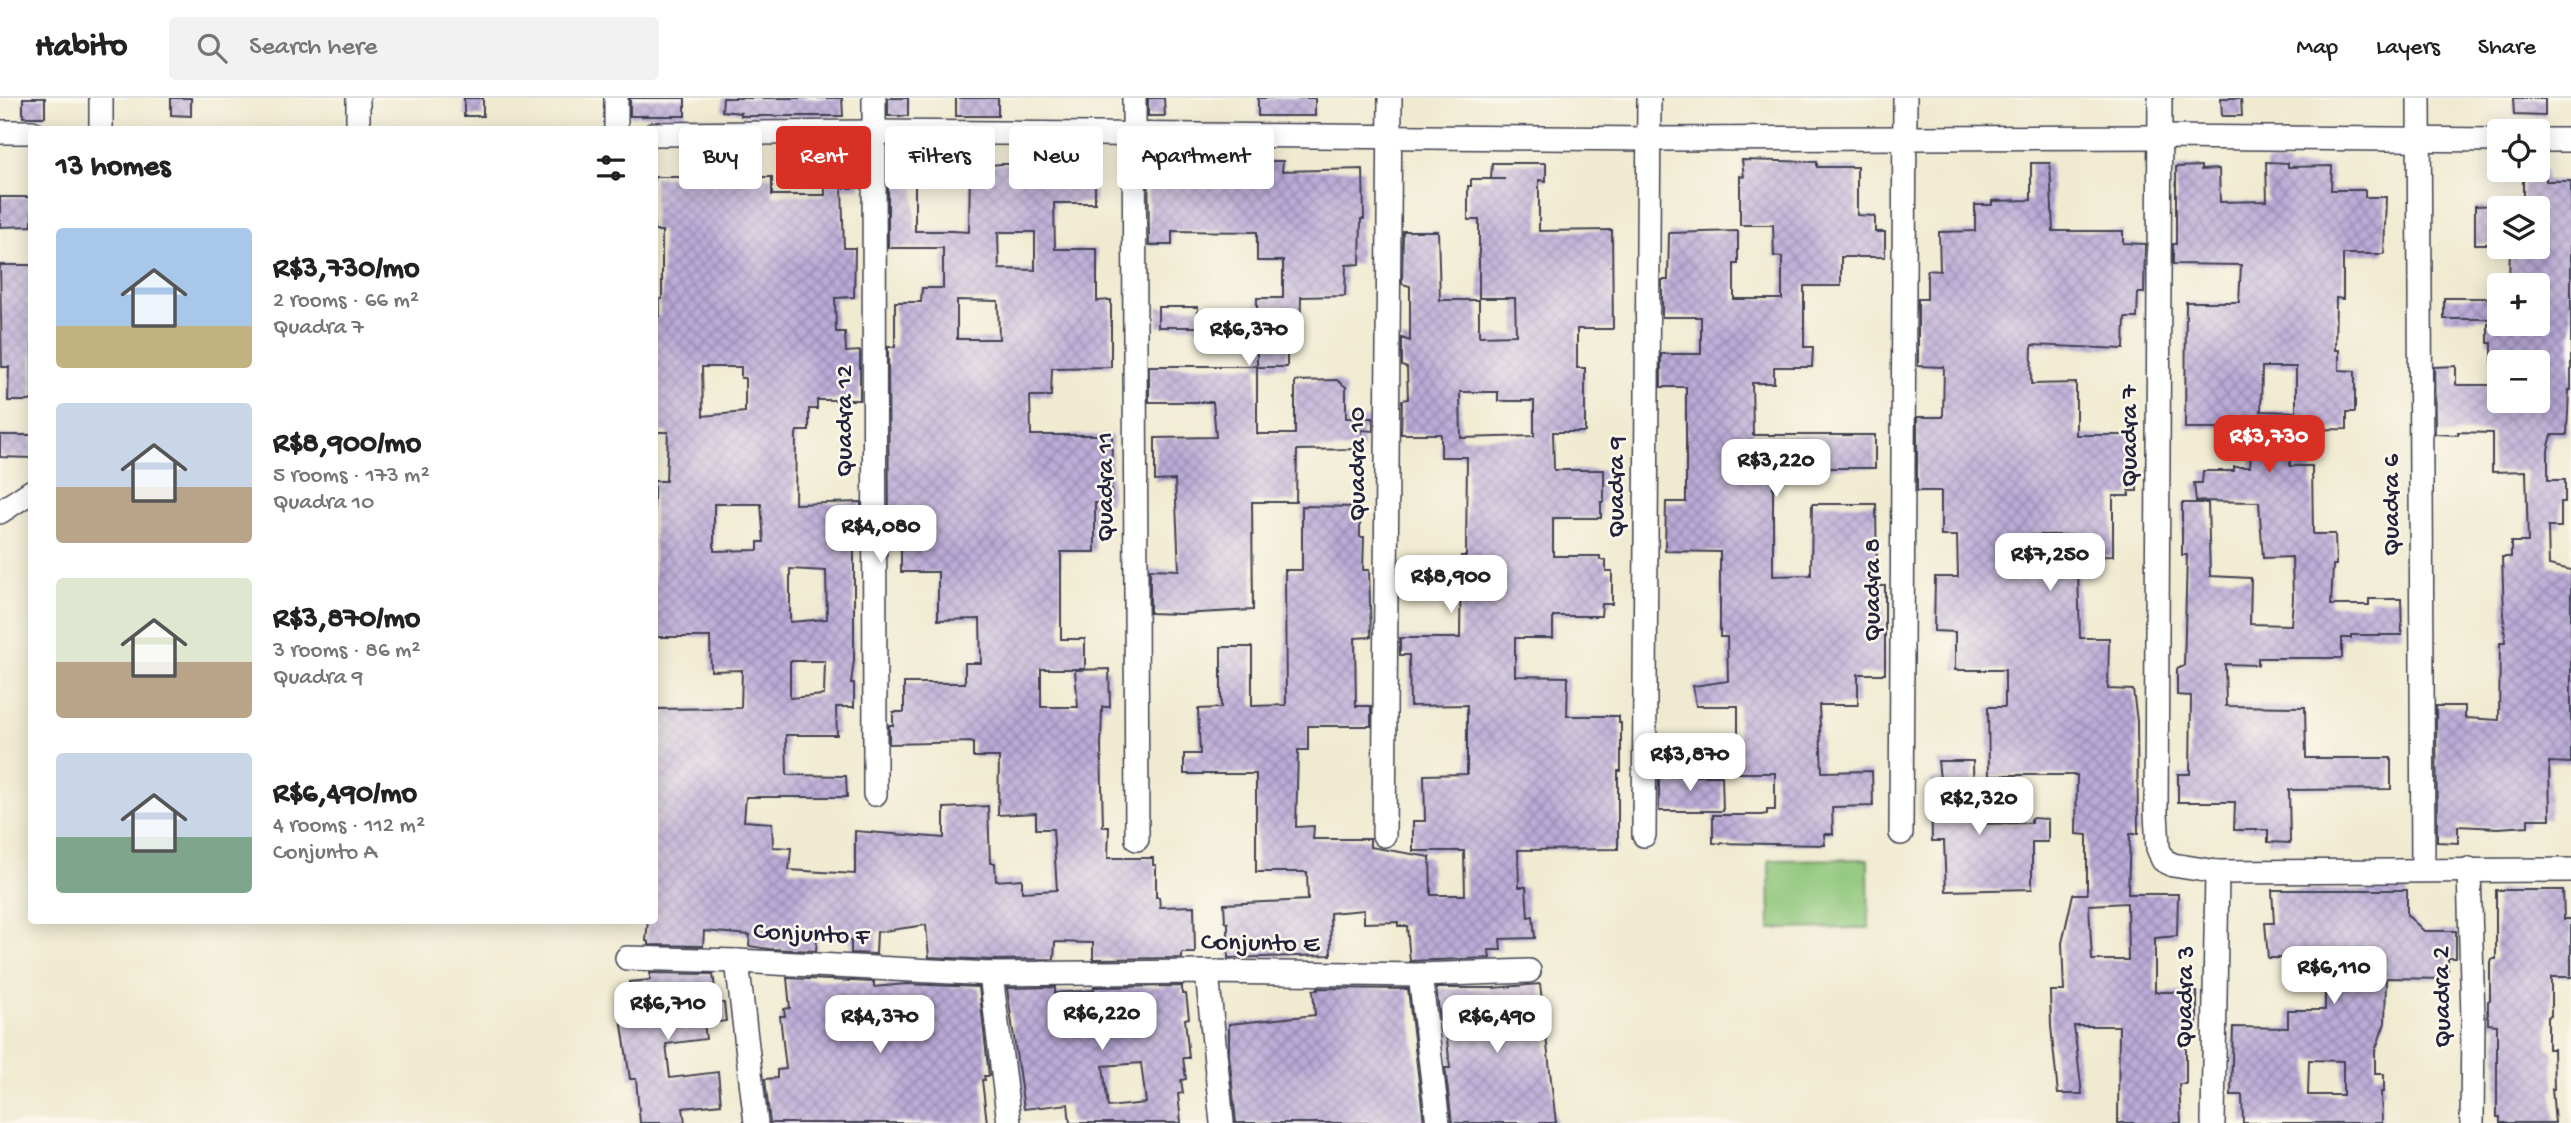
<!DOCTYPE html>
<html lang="en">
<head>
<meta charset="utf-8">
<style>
  body { margin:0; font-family:"Gochi Hand",sans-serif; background:#f2f2f2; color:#222; height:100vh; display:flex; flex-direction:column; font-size:26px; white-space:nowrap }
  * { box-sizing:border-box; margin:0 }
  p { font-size:23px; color:#767676 }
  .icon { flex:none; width:38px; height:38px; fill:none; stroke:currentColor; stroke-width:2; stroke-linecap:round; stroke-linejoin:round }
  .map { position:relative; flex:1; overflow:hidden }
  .panel { position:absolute; left:28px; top:28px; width:630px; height:798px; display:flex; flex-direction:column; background:#fff; border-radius:7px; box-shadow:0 4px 18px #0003 }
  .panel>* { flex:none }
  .top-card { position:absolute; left:679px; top:28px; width:665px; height:63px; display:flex; gap:14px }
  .controls { position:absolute; left:2487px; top:21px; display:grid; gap:14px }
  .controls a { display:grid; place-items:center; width:63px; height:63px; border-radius:7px; background:#fff; box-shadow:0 4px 18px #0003; font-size:35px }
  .price { position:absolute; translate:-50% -60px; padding:0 16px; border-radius:14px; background:#fff; color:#222; font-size:23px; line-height:46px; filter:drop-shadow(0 2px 4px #0008) }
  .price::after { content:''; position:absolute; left:50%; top:42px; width:21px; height:16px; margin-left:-10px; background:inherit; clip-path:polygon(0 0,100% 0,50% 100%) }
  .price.on { background:#d93025; color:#fff }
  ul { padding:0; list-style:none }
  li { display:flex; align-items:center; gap:21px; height:175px; padding:0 28px }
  li span { display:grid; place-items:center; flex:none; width:196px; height:140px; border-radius:7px; color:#555 }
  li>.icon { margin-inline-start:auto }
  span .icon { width:84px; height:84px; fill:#fffc; stroke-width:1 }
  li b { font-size:30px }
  h2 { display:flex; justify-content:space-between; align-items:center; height:84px; padding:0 28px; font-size:30px }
  .tag { padding:0 24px; border-radius:7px; background:#fff; box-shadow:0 4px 18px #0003; font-size:24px; line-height:63px }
  .tag.on { background:#d93025; color:#fff }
  header { display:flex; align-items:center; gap:42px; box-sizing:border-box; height:98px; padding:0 35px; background:#fff; border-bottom:2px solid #e0e0e0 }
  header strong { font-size:33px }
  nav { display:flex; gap:38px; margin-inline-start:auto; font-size:24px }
  .search { width:490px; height:63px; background:#f2f2f2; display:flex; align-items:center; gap:18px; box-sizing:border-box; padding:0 24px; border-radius:7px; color:#767676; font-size:26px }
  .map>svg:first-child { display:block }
  .pitch { fill:#8dc578; stroke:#58745a; stroke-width:2 }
  .building { fill:url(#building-cross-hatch); fill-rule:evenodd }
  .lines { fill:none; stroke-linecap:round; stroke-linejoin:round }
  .street-casing { stroke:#414051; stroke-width:26 }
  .street { stroke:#fff; stroke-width:23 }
  .labels { text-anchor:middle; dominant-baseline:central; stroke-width:5; stroke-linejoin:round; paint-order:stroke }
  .street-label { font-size:26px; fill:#22223b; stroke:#fbf7ec }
</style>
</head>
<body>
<header>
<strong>Habito</strong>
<div class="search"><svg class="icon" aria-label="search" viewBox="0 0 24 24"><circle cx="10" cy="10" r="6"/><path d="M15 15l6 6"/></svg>Search here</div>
<nav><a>Map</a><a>Layers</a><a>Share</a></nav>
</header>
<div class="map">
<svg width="2571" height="1025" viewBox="0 0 2571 1025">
  <defs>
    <pattern id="building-cross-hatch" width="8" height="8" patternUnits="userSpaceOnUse" patternTransform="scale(1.75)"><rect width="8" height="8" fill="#baaad7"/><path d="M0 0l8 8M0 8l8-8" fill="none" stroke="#978ab0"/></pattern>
  </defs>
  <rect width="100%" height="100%" fill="#fbf7ec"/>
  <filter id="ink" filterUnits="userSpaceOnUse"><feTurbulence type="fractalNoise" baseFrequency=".0143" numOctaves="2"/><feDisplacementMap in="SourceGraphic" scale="14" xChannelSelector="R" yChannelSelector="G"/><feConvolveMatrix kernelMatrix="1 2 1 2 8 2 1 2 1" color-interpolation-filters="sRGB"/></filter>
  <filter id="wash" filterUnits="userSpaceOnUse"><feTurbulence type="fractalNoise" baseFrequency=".00686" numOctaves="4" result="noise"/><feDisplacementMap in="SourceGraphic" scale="28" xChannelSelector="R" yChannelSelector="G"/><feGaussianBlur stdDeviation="1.57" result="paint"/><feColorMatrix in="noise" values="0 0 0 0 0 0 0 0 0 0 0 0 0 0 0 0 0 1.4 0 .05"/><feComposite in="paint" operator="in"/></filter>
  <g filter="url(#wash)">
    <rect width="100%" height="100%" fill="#f0ead0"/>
    <path class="pitch" d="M1868,761L1869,830L1770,831L1769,762Z"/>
    <g id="blocks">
      <g class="building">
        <rect x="23" y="0" width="22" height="19"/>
        <path d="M171,0H191V18L171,17Z"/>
        <rect x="464" y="0" width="19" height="18"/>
        <rect x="630" y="0" width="55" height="18"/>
        <path d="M723,0H842L843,18H741V15L722,13Z"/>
        <rect x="888" y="0" width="20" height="18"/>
        <rect x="956" y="0" width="42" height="18"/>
        <path d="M1148,0H1164L1165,18H1148Z"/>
        <rect x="1258" y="0" width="57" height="18"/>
        <path d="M2221,0H2241L2242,18H2222Z"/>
        <path d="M2513,0H2545V18L2514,17Z"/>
        <path d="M824,51H838L840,65L860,66V90H842L844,150H855L854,199L835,200L836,234H845L846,254L860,253V302H817V311H809V333H797L796,336L795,406L861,404V439H854V562L851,585H854V609H836L837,637H786L787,677L846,678L847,699H746L744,723L772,725L773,749L791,750L789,772L855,776V733L944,740V710L988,708L990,765H995L996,783L1022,781V794L1057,792L1053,731H1036V715L998,717L999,659H973V644L889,646V627H893V614H904V585H965V565H981L980,521L938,522V474H901V440H889L888,249H895V204H921L922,190H943V150H888V66H915V133H952L969,134L970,69L1001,66H1095V105H1054L1055,151H1097V203L1111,202V269L1052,270L1051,298H1030L1031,337H1112L1111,405H1095V454H1061V541H1085V571H1041V609H1078L1075,572L1109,571L1110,609H1102L1101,648L1103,729H1109L1108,760H1153V767H1156V799H1159L1160,809L1194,808L1195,855H1182V860L1093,861V845L1055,844L1054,861L991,862L929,859L926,827L877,834L876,856L851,855V843L817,840L816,853L769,851L749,848L750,837L704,833L703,848L649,847V844L646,843L648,822H654V611L741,610L742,572L711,573L710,539H654V383H666L668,334H654V218H660V201H662V133H654V79H772V97H825ZM998,134H1035V172L999,171ZM957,202L998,203L999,241H957ZM702,269H741V280H745V314L703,318ZM714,406H761L764,444H758V452L714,453ZM790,471L826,473L827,521L790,524ZM790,563H825L824,597L790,600Z"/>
        <path d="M1742,62L1817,64V69H1857V117L1875,118V134H1885V159H1841V188H1804V249H1813L1812,269H1774V285H1752L1753,337H1875V370H1773V478L1811,477L1812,406H1876L1877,488H1885V576H1858V607H1819L1822,674L1872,673L1873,708L1832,709L1833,736H1824L1825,747L1713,745V717H1761L1767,716V712H1775V675H1738V608H1696L1693,588L1728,583L1727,539H1720V454L1665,453L1666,404H1686V289H1661V256H1701V219H1662V182H1668L1669,135L1738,133V166H1734V201H1782V159L1774,158L1773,127H1740V78L1744,79Z"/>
        <path d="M1257,63H1283L1282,73L1363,71L1364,121H1361L1360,166L1346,167L1345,198L1301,199L1300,238H1287V269H1257V336H1295V283L1337,282L1346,289V320H1373V333L1362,332L1363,351L1297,352L1296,404H1252L1253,512L1180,516L1150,515V471L1179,472L1175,382L1155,383V340L1216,339L1213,304H1149V268H1257V200H1283V163H1257V134L1172,133V147H1149L1148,65L1197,66V69L1257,68Z"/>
        <path d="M2266,64L2288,65V69L2332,68L2331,92H2365V99H2386L2384,156H2343V201L2336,200L2335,252H2339V272L2355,273V314H2347V331L2290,332V368H2312L2313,436H2335L2336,467H2333L2331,507H2369V501H2401L2402,537H2351V540H2342V560H2258V567L2225,566L2226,608L2305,609L2306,660H2391V691L2289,692L2290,745L2268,744V732H2234L2235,704H2178V676H2190L2191,598L2177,597V571L2184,568L2187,457H2182V405H2208L2210,478L2251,480L2250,526L2291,527L2293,501L2292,459L2263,460L2259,404L2196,403L2194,385H2202L2203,373H2234V369H2250L2253,330H2185L2186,204H2239L2241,167L2173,166V146H2176V69L2201,68V72L2219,71L2220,104L2267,103ZM2262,269H2296V314L2261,313Z"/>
        <path d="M1492,65H1546V83L1539,82V133L1612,132L1613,231H1577V270H1585V334H1553L1554,372H1604V404H1601V420H1553V458H1600V462H1606V473H1612V506H1602L1601,518H1553V540H1515V578L1568,579L1567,618H1619V625H1621V673H1618V751L1518,752L1519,789H1526L1528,819L1533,818L1535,840L1500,841L1501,852H1489L1490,860L1410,863L1407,828H1398V824L1364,825V812L1330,815L1331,857L1228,860V825L1225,824L1224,806L1308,802L1307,774H1256V676H1184V656H1200L1198,611L1221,610V549H1252V608L1286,607L1285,472H1302V408L1360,409V439H1364L1363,472H1369L1371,539L1355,540L1356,608H1371V628H1308V652H1298L1296,729L1314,728L1313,741H1370V749L1430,759L1431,797H1465L1464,753H1413V723H1425L1424,677L1467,676V607L1410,608L1409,557H1400V540H1460L1461,458H1466L1467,359H1441V336H1401L1402,302L1408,301L1407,270L1402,268V240L1410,243V188L1402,186L1403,133H1438L1440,202H1479V238L1516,237L1515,200H1479V122H1468V88H1471V81H1505H1491ZM1460,294H1498V303H1534V338L1461,340Z"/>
        <path d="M2031,65H2050L2053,133H2123V145L2145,146L2144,195H2138L2137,220H2125L2124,251L2032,247L2031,286L2076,285V337H2137V393H2129V398H2113V458L2075,459V437H2032V473L2078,474L2080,540H2109L2108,591L2133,592L2137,623L2138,736H2130L2128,796H2178L2177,838L2155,840V894H2197V926H2186V986H2179L2181,1025H2118L2119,928H2074L2082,996H2058L2051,928L2050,893H2064L2062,845L2073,796H2087V737L2076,736L2077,677H1989L1988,609H2005V572H1955V534L1934,533L1935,479H1958L1957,438H1941V393H1917V319H1943L1944,269L1918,268V201H1927V172L1940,173L1939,134L1975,133V107H1992V103L2031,102ZM2127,805L2128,862H2092L2089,807Z"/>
        <path d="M2523,72H2546V83H2571V292H2569L2567,337H2552L2548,352V382H2565V404H2561V429H2548L2549,467L2571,472V665L2549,664L2550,721H2528V728L2498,730L2458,728V745L2437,744L2436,608H2465V620L2499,622L2500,545H2505L2502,459H2511V444H2528L2526,373L2492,374V335L2458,334V337L2435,336L2434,269L2456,268V287H2499V303H2548V264H2492V245H2488V226H2538V187H2509L2510,149H2538V110H2523Z"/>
        <path d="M0,99H32V128L0,129Z"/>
        <path d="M2499,107V146H2475V108Z"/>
        <path d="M0,167H32V302L29,303H8L9,269H2Z"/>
        <rect x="2444" y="200" width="55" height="21"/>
        <rect x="1158" y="209" width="40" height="20"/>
        <path d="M0,337H32V360L0,359Z"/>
        <path d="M1938,663H1973L1974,726L2031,725V720L2048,721V744H2032V791L1946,793L1944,743H1932L1931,681H1940Z"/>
        <path d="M1659,676H1678L1677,678H1722L1723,713H1659Z"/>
        <path d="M2272,792H2407V817L2424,833H2456V860H2448V881L2386,880L2385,925L2375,953V976H2384V994H2381L2382,1025H2243L2242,997H2231L2233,929L2288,930V912H2325V860H2268L2265,825H2274ZM2309,962L2343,963V997H2308Z"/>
        <path d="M2496,792H2563L2564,821H2571V879H2551V918L2548,919V951H2553L2554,991H2552L2555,1025H2500V1019H2497V927L2488,926V903L2490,902V864L2491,861H2496Z"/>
        <path d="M650,875L713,876L717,905H724L726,923L704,926L706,941L666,946L670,980L718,974L721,1006L683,1010L685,1025H640L636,981H630L617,893L630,892L629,884L650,882Z"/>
        <path d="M787,880L874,884V889L906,886L979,889L989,978H984L985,982H982L987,1025H770L765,981L777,980V972L786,971L780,918H785L784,911L790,910Z"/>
        <path d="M1540,886L1556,1025H1452L1445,970H1450L1445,922H1440L1436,890H1493Z"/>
        <path d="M1182,888V896H1186L1189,920L1185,921L1189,960H1183L1186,981L1181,982L1183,995L1178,996L1181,1025H1070L1068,1006L1024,1011L1007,890L1055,889V895L1094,892V889ZM1141,965L1146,1005L1108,1009L1103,968Z"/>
        <path d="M1318,890L1408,891L1424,1025H1236L1229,956V926L1315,917L1313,892H1318Z"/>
      </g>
    </g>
  </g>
  <g filter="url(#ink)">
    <use href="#blocks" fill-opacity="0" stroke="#414051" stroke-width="2"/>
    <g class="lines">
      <defs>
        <g id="street">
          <path d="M101,0V32"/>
          <path d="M616,0V32"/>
          <path d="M874,0L875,696"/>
          <path d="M1134,0L1137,741"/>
          <path d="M2160,0L2156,715L2158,750L2163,762L2173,767L2217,774L2571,772"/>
          <path d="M2419,0L2423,772"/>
          <path d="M358,32V0"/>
          <path d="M0,34H32"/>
          <path d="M654,36L874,34L1649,41L2161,39L2499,42"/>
          <path d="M2538,42H2571"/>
          <path d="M0,414L32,393"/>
          <path d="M1901,735L1905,0"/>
          <path d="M1384,737L1390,0"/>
          <path d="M1644,737L1649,0"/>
          <path d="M2469,771L2473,921L2472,1025"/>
          <path d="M627,860L737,863L991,876L1207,874L1420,877L1529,873"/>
          <path d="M737,863L756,1025"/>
          <path d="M1207,874L1222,1025"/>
          <path d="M991,876L1009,1025"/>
          <path d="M1420,877L1438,1025"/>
          <path d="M2213,1025L2217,774"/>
        </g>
      </defs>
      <use href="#street" class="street-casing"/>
      <use href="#street" class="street"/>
    </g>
  </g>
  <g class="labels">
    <g class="street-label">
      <text transform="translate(846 323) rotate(-90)">Quadra 12</text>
      <text transform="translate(2131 338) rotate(-90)">Quadra 7</text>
      <text transform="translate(1359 366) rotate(-90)">Quadra 10</text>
      <text transform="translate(1107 389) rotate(-90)">Quadra 11</text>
      <text transform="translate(1618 389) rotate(-90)">Quadra 9</text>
      <text transform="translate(2393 407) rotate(-90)">Quadra 6</text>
      <text transform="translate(1874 492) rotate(-90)">Quadra 8</text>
      <text transform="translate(811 838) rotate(3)">Conjunto F</text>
      <text transform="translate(1260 847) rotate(1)">Conjunto E</text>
      <text transform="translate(2187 899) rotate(-89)">Quadra 3</text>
      <text transform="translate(2444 899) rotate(-91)">Quadra 2</text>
    </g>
  </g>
</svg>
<div class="controls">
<a><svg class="icon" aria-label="locate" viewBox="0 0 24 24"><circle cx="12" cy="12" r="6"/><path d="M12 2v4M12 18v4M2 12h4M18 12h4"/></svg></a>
<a><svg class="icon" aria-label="layers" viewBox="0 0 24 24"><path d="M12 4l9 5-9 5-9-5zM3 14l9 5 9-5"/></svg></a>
<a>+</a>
<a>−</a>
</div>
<b class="price" style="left:1249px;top:270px">R$6,370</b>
<b class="price on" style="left:2269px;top:377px">R$3,730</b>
<b class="price" style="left:1776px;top:401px">R$3,220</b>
<b class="price" style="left:881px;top:467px">R$4,080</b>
<b class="price" style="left:2050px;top:495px">R$7,250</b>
<b class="price" style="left:1451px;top:517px">R$8,900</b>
<b class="price" style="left:1690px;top:695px">R$3,870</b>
<b class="price" style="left:1979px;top:739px">R$2,320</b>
<b class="price" style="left:2334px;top:908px">R$6,110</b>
<b class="price" style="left:668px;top:944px">R$6,710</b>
<b class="price" style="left:1102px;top:954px">R$6,220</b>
<b class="price" style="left:880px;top:957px">R$4,370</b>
<b class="price" style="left:1497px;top:957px">R$6,490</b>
<div class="top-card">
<a class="tag">Buy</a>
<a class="tag on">Rent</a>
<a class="tag">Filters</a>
<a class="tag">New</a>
<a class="tag">Apartment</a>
</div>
<section class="panel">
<h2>13 homes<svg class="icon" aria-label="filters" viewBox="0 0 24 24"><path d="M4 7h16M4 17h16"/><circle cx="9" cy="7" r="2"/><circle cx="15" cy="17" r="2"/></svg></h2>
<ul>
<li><span style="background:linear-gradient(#a9c7e8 70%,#c2b280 0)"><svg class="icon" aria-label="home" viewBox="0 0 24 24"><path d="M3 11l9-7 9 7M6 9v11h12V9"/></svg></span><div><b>R$3,730/mo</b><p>2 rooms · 66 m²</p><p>Quadra 7</p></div></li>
<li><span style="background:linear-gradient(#c9d6e8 60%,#b9a48a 0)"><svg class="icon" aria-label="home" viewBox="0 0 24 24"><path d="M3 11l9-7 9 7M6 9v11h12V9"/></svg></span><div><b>R$8,900/mo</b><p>5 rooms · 173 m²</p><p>Quadra 10</p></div></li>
<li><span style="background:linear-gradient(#dfe7d0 60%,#b9a48a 0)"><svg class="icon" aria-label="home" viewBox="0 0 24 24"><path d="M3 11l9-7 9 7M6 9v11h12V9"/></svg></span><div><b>R$3,870/mo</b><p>3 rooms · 86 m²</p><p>Quadra 9</p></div></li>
<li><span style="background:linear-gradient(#c9d6e8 60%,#7fa58c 0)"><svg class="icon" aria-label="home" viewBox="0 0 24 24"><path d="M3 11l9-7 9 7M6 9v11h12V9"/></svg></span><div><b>R$6,490/mo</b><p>4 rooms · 112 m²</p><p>Conjunto A</p></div></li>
</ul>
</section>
</div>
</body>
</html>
